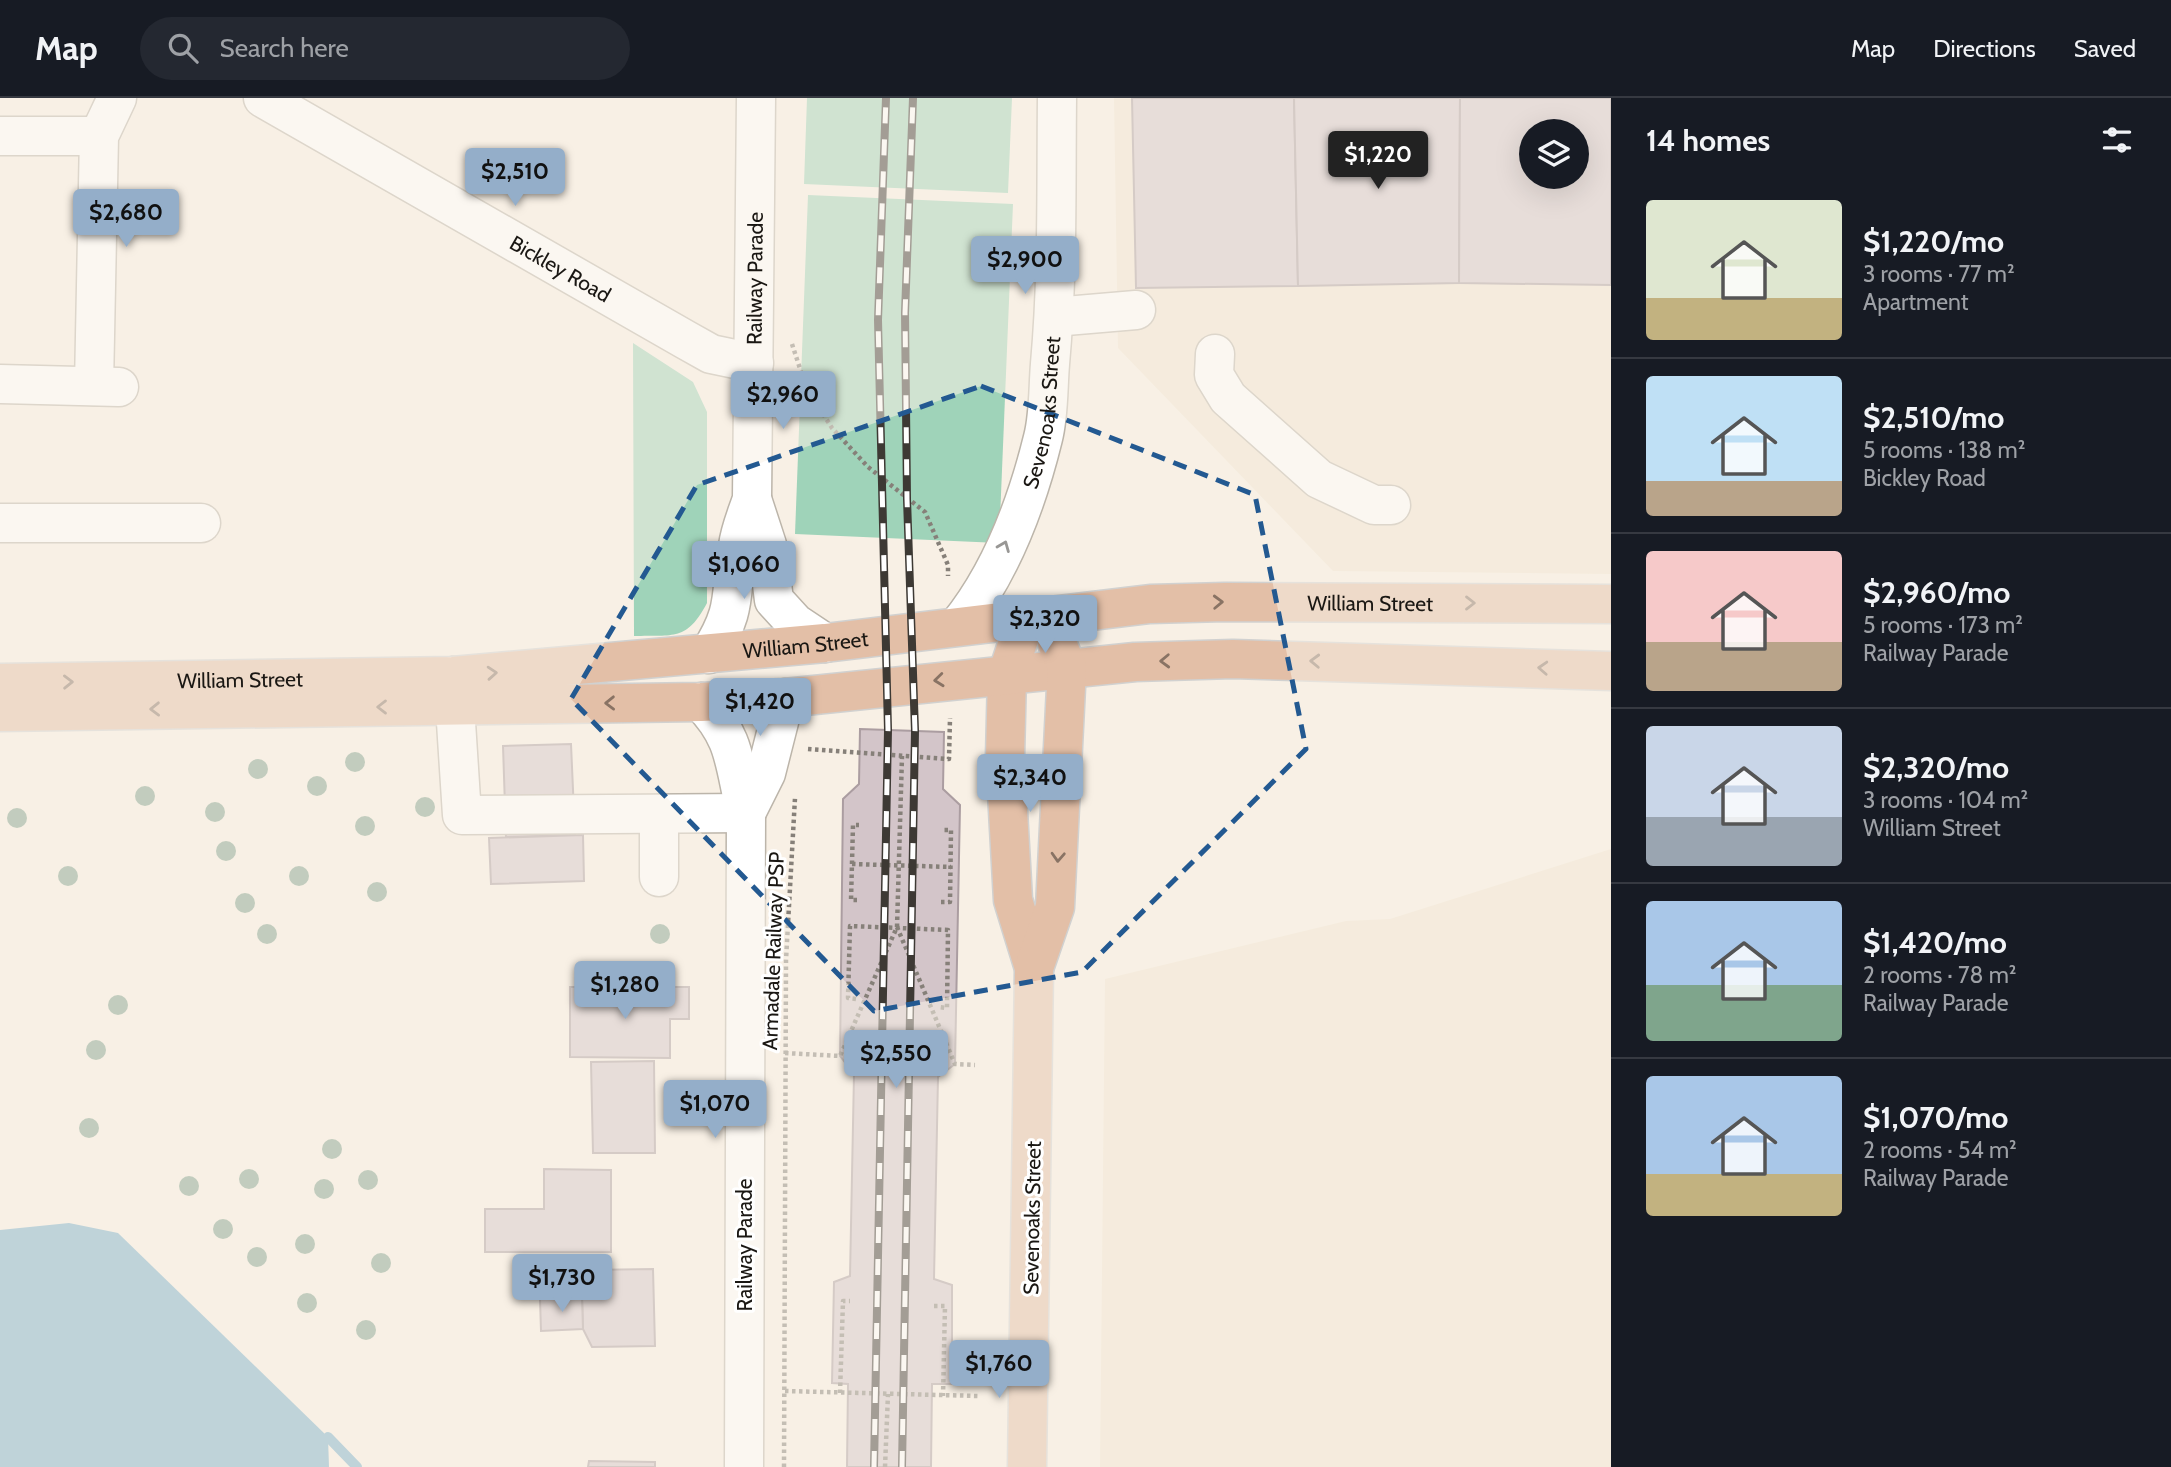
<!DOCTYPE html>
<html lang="en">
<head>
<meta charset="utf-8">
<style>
  body { margin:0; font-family:Cabin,sans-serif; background:#242831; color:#f1f3f6; height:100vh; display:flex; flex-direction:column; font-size:26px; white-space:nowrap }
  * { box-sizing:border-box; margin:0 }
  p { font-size:23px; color:#9ea1a6 }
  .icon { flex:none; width:38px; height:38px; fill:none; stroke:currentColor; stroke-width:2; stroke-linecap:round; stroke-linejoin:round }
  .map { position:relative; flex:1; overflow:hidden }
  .panel { display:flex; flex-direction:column; background:#171b24; width:560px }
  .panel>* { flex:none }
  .controls { position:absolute; left:1519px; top:21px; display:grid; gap:14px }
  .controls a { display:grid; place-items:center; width:70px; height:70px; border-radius:50%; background:#171b24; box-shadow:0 7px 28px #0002; font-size:35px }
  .price { position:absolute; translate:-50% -60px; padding:0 16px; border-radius:7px; background:#94aec9; color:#111; font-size:23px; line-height:46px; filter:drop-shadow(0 2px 4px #0008) }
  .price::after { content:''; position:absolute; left:50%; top:42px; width:21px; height:16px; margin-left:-10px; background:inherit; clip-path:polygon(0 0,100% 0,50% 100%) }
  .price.current { background:#222; color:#fff }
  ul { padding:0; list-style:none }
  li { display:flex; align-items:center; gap:21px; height:175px; padding:0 35px }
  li+li { border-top:2px solid #363941 }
  li span { display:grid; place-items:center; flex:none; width:196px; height:140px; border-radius:7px; color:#555 }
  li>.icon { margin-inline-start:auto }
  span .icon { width:84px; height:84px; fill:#fffc; stroke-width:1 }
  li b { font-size:30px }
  h2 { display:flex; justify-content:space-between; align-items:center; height:84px; padding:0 35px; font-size:30px }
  header { display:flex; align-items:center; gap:42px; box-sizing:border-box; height:98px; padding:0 35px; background:#171b24; border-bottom:2px solid #363941 }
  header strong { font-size:33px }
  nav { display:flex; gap:38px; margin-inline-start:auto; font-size:24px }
  .search { width:490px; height:63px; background:#242831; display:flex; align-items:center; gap:18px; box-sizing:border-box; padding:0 24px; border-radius:38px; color:#9ea1a6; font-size:26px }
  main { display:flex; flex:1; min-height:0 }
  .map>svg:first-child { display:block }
  .built { fill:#f1e5d2; fill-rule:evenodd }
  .green { fill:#9fd3b9 }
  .water { fill:#7bafca }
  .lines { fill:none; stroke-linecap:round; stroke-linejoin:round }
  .stream { stroke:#7bafca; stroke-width:10 }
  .building { fill:#d3c5c9; stroke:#ab9da1; stroke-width:2; fill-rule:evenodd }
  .minor-casing { stroke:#bcb5aa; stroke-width:41 }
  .major-casing { stroke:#d1d1d0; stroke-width:41 }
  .path { stroke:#868079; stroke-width:4.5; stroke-dasharray:3.5 3.5; stroke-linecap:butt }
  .minor { stroke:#fff; stroke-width:38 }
  .major { stroke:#e3bfa7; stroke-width:38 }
  .rail-casing { stroke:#3d3934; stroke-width:8 }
  .rail { stroke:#fff; stroke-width:5; stroke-dasharray:16; stroke-linecap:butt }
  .tree { fill:#82a18e }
  .oneway { stroke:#989795 }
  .oneway2 { stroke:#897364 }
  .marked { fill:none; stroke:#235991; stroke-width:5; stroke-dasharray:14 9; stroke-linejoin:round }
  .labels { text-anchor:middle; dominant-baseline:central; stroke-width:6; stroke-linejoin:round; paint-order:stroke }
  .street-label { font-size:21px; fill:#1a1713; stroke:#fff }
</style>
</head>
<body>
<header>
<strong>Map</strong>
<div class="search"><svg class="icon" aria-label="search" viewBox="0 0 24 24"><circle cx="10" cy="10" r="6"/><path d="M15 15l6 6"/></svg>Search here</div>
<nav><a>Map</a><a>Directions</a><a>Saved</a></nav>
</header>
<main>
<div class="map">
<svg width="1611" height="1369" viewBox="0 0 1611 1369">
  <rect width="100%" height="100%" fill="#f8f0e5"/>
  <g class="built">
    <path d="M1114,0H1611V476L1333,473L1118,250ZM1531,33H1577V79H1531Z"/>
    <path d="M1611,751V1369H1100L1105,881L1346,823L1390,821Z"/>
  </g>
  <g class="green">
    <path d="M807,0H1012L1008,95L804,86Z"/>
    <path d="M808,97L1013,106L999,445L795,436Z"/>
    <path d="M633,245L693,284L707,314V505C687,543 674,537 634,538Z"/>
  </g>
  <path class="water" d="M69,1125L118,1135L328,1339L329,1369H0V1132Z"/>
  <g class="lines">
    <path class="stream" d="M328,1339L357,1369"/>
  </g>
  <g class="building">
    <path d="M1132,0H1294L1298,188L1136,190Z"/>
    <path d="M1294,0H1460L1459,185L1298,188Z"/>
    <path d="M1460,0H1611V187L1459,185ZM1531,33H1577V79H1531Z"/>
    <path d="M860,631L944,634L943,691L960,707L955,966L938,979L934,1181L952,1187V1286H932L931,1369H847L848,1286L832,1285L834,1184L850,1178L854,976L840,958L843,701L859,686Z"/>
    <path d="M571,646L575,737L506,739L503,648Z"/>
    <path d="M583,737L584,783L491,786L489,740Z"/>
    <path d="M570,889H689V921H670V960L570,959Z"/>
    <path d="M654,963L655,1055H593L591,964Z"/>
    <path d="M544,1071L611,1072V1154H485V1111H544Z"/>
    <path d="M542,1170H563V1190H543Z"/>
    <path d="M653,1171L655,1248L592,1249L583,1231L582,1199L590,1172Z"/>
    <path d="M582,1199L583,1231L541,1233L540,1201Z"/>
    <path d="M589,1363L655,1364V1369H588Z"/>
  </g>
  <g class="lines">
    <defs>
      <g id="minor">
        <path id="s1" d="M263,0L686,242L711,256L754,265"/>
        <path d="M0,38H99"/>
        <path d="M1054,219L1136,212"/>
        <path d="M1215,256L1214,277L1228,300L1319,381L1374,407H1391"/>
        <path d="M0,286L119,289"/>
        <path d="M94,288L99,38L117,0"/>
        <path d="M752,401L767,447L774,502L795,525L825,545"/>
        <path d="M0,425H201"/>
        <path id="s2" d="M958,528C1000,476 1027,405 1043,340C1049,317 1048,290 1050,266C1058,178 1056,89 1057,0"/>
        <path id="s3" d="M709,556C739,509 729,497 738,448C740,432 747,416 752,401L756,0"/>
        <path d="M453,578L462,717L746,715"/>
        <path d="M701,604C737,640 734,668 746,715L744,1369"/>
        <path d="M746,715L766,675L785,600"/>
        <path d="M659,779V716"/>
      </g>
      <g id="major">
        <path d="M1026,520L1007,577L1005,659L1013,802L1034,870L1027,1369"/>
        <path id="s4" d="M0,585L453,578L825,545L1150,506L1225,504L1611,506"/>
        <path d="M0,614L701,604L785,600L1135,564L1233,561L1611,573"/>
        <path d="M1034,870L1055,809L1067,569L1057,545"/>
      </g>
    </defs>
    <use href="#minor" class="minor-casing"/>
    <use href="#major" class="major-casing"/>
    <g class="path">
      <path d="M792,246L806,289L832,330L868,369L925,414L948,467V478"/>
      <path d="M808,651L949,661L950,620"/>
      <path d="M852,766L951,769"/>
      <path d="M857,802H851L853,727H859"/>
      <path d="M941,804H950L951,732H942"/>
      <path d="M897,829L902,658"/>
      <path d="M856,901L848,900L850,828L948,832L947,910L939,909"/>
      <path d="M785,955L840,958L897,829L955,966L975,967"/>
      <path d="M934,1208H945L943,1298"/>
      <path d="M785,1293L978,1298"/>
      <path d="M840,1295L843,1203H850"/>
      <path d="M784,1369L786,862L795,700"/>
      <path d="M885,1369L888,1296"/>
    </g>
    <use href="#minor" class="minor"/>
    <use href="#major" class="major"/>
    <defs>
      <g id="rail">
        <path d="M874,1369L888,632L878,222L886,0"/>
        <path d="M902,1369L915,633L907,401L905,215L913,0"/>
      </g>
    </defs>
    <use href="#rail" class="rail-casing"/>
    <use href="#rail" class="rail"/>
  </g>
  <g class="tree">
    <circle cx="355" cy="664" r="10"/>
    <circle cx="258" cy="671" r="10"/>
    <circle cx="317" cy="688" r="10"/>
    <circle cx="145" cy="698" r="10"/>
    <circle cx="425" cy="709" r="10"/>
    <circle cx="215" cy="714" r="10"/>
    <circle cx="17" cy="720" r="10"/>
    <circle cx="365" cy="728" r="10"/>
    <circle cx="226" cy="753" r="10"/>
    <circle cx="68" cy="778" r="10"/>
    <circle cx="299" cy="778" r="10"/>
    <circle cx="377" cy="794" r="10"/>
    <circle cx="245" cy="805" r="10"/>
    <circle cx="267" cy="836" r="10"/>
    <circle cx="660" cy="836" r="10"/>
    <circle cx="118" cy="907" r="10"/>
    <circle cx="96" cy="952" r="10"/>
    <circle cx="89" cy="1030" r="10"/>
    <circle cx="332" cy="1051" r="10"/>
    <circle cx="249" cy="1081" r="10"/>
    <circle cx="368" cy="1082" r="10"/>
    <circle cx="189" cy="1088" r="10"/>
    <circle cx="324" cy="1091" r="10"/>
    <circle cx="223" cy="1131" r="10"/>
    <circle cx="305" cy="1146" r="10"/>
    <circle cx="257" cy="1159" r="10"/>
    <circle cx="381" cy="1165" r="10"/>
    <circle cx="307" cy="1205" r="10"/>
    <circle cx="366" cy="1232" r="10"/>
  </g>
  <defs><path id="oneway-chevron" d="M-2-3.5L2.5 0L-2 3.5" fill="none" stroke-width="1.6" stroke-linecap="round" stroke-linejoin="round" transform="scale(1.75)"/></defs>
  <use class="oneway" href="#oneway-chevron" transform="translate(1004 448) rotate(-68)"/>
  <g class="oneway2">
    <use href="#oneway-chevron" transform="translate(1218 504) rotate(-2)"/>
    <use href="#oneway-chevron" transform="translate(1470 505)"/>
    <use href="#oneway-chevron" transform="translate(1165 563) rotate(178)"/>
    <use href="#oneway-chevron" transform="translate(1315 563) rotate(-178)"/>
    <use href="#oneway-chevron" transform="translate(1543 570) rotate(-177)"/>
    <use href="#oneway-chevron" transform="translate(492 575) rotate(-4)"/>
    <use href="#oneway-chevron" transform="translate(939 582) rotate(174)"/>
    <use href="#oneway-chevron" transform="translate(68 584) rotate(-1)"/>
    <use href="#oneway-chevron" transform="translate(610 605) rotate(179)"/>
    <use href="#oneway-chevron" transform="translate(382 609) rotate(-180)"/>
    <use href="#oneway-chevron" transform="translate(155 611) rotate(179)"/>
    <use href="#oneway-chevron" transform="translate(1058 759) rotate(93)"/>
  </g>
  <path d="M0 0H1611V1369H0ZM981,288L1255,397L1306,651L1082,874L874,913L571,601L697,387Z" fill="#f8f0e5" fill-opacity=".55" fill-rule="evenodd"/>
  <path class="marked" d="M981,288L1255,397L1306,651L1082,874L874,913L571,601L697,387Z"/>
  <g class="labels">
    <g class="street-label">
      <text stroke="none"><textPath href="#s1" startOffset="343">Bickley Road</textPath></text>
      <text stroke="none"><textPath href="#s3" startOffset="383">Railway Parade</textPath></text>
      <text stroke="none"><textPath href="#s2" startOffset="233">Sevenoaks Street</textPath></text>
      <text stroke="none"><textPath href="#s4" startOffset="1374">William Street</textPath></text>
      <text stroke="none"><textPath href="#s4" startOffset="807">William Street</textPath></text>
      <text stroke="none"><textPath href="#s4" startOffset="240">William Street</textPath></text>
      <text transform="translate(773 853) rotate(-88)">Armadale Railway PSP</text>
      <text transform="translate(1032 1120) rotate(-89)">Sevenoaks Street</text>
      <text transform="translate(744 1147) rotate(-90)">Railway Parade</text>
    </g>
  </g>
</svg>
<div class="controls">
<a><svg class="icon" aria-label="layers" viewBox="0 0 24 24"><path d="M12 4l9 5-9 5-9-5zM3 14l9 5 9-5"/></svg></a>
</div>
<b class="price current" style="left:1378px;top:93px">$1,220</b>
<b class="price" style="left:515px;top:110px">$2,510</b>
<b class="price" style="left:126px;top:151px">$2,680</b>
<b class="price" style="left:1025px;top:198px">$2,900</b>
<b class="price" style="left:783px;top:333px">$2,960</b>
<b class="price" style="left:744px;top:503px">$1,060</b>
<b class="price" style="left:1045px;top:557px">$2,320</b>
<b class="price" style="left:760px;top:640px">$1,420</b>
<b class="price" style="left:1030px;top:716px">$2,340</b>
<b class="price" style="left:625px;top:923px">$1,280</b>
<b class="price" style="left:896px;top:992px">$2,550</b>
<b class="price" style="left:715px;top:1042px">$1,070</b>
<b class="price" style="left:562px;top:1216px">$1,730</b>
<b class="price" style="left:999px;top:1302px">$1,760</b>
</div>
<section class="panel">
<h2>14 homes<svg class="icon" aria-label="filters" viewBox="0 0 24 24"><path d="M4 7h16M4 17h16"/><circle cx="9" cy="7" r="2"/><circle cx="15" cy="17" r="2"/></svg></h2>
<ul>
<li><span style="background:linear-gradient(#dfe7d0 70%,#c2b280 0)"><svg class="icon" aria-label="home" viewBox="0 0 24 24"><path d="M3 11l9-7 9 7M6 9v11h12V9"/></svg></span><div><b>$1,220/mo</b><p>3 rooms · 77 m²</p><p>Apartment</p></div></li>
<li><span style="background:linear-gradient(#bfe0f5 75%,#b9a48a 0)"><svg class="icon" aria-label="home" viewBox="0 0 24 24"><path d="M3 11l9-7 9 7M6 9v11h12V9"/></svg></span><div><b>$2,510/mo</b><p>5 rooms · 138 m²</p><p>Bickley Road</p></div></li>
<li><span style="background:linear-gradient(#f6c9c9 65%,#b9a48a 0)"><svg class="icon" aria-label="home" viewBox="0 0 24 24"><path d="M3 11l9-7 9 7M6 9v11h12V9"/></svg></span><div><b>$2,960/mo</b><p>5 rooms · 173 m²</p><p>Railway Parade</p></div></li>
<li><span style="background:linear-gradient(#c9d6e8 65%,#9aa5b1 0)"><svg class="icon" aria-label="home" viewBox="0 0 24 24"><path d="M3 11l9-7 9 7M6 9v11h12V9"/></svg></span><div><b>$2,320/mo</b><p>3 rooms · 104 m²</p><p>William Street</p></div></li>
<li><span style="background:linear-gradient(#a9c7e8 60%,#7fa58c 0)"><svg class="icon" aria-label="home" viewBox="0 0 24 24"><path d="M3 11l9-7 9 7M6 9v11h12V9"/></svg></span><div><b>$1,420/mo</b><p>2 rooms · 78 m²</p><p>Railway Parade</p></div></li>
<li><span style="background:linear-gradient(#a9c7e8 70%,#c2b280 0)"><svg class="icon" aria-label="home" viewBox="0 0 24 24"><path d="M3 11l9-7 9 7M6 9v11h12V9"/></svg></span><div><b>$1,070/mo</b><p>2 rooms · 54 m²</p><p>Railway Parade</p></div></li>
</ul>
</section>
</main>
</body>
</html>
